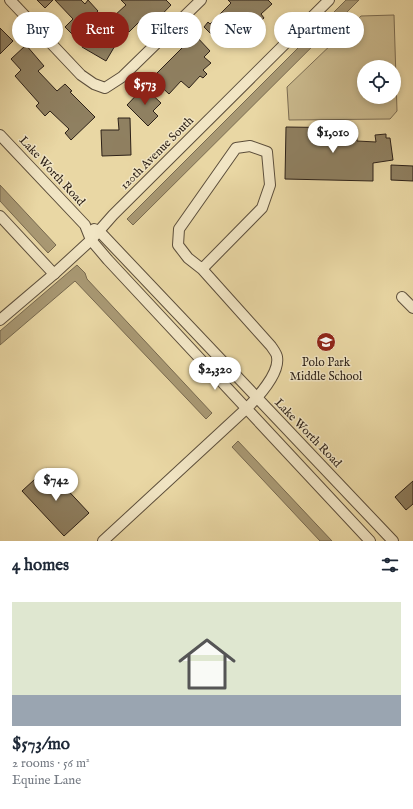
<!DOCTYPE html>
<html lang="en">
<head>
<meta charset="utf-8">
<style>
  body { margin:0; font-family:"IM FELL English",serif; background:#f2f2f3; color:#1f2937; height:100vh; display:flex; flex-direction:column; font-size:15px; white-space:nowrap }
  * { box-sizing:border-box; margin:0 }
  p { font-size:13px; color:#747a83 }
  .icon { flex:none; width:22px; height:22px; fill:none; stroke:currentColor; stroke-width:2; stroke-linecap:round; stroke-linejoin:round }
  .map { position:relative; height:541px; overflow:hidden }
  .panel { display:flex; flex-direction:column; background:#fff; flex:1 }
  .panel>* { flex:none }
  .hud { position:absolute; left:12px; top:12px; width:389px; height:36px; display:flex; gap:8px }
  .fabs { position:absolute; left:357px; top:60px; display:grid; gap:8px }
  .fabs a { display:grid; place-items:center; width:44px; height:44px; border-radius:50%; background:#fff; box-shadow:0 2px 6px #0003; font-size:20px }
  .price { position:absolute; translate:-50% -34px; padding:0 9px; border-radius:14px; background:#fff; color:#222; font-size:13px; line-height:26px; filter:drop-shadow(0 1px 2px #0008) }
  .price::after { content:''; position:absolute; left:50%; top:24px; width:12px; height:9px; margin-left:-6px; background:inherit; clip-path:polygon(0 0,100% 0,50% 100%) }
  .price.on { background:#8f2418; color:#fff }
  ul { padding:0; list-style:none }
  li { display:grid; align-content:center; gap:8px; height:212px; padding:0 12px }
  li span { display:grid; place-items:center; height:124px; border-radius:0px; color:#555 }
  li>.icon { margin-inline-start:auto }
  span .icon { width:72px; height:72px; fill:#fffc; stroke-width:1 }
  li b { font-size:17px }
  h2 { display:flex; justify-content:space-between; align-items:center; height:48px; padding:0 12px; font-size:17px }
  .tag { padding:0 14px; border-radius:18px; background:#fff; box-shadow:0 2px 6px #0003; font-size:14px; line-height:36px }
  .tag.on { background:#8f2418; color:#fff }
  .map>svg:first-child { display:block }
  .green { fill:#c9b88c; stroke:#7b6c52; fill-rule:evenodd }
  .water { fill:#a99974; stroke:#77694f }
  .building { fill:#8f8061; stroke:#2d2118 }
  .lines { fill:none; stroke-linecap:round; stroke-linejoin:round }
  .minor-casing { stroke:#5c4e3b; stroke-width:12 }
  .minor { stroke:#f1e5c4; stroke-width:10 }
  .labels { text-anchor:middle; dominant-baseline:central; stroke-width:3; stroke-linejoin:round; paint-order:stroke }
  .street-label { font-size:12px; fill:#2d2118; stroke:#f1e5c4 }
  .poi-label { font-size:12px; fill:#2d2118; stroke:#f1e5c4 }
</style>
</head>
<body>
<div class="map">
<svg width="413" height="541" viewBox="0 0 413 541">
  <rect width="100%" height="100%" fill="#e9d7a4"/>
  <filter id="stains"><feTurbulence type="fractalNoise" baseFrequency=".005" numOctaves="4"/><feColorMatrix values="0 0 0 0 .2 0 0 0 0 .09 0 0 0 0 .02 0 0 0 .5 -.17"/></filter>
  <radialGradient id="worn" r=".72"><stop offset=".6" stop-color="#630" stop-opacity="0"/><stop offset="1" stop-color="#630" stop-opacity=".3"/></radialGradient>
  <path class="green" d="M394,15L397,111L390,119L289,120L287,87L361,16ZM364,67H394V97H364Z"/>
  <g class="water">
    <path d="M346,0H359L133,225L127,219Z"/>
    <path d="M0,185L56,245L48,253L0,201Z"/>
    <path d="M77,265L85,273L87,279L212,413L206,419L75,281L0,345V331Z"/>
    <path d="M238,441L332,541H320L232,447Z"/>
  </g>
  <g class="building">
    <path d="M37,0H53L45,8Z"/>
    <path d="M55,0H81L85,4L88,0L98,11L73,35L65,27L73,19Z"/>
    <path d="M121,0H166L171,5L150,27L142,19L129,32L114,16L126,5Z"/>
    <path d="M228,0H268L272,4L261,14L264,18L254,28L250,23L235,38L229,31L218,41L204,27L208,22L210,24L231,3Z"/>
    <path d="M96,23L108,29L103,37L116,44L106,61L82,47Z"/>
    <path d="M0,28L13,41L0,54Z"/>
    <path d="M195,35L210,51L204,57L211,63L203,70L207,74L203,78L200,76L189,88L181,81L169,94L152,78Z"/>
    <path d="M26,45L44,66L38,71L57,91L65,84L72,91L70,92L95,117L71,140L65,133L69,129L50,111L45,116L36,106L39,103L15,76L21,70L11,59Z"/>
    <path d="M144,87L161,103L153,111L158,116L148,126L127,105Z"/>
    <path d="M118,118H130L131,155L102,156L101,130H119Z"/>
    <path d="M286,127L357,128V141L376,142L375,135L386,134V138H390L393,160L373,163V181L285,179Z"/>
    <path d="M391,165L413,166V181L391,180Z"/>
    <path d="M47,468L89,513L64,536L22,491Z"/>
    <path d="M413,481V504L406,510L395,497Z"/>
  </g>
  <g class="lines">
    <defs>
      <g id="minor">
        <path d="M10,0L81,75L94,84L105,88L122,77L201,0"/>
        <path d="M0,135L85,225L91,240L108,260L370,541"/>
        <path d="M0,216L54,274"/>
        <path d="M94,229L99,231L393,541"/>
        <path d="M402,297L413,308"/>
        <path d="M0,320L54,274L91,240L113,215L329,0"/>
        <path d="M103,541L247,408C257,398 280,373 277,357C277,354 273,349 271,346L202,269L188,258L178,245L179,229L236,148L250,146L267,152L270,185L262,208L202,269"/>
      </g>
    </defs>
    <use href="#minor" class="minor-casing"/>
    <use href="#minor" class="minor"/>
  </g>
  <defs>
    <symbol id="school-disc" viewBox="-11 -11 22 22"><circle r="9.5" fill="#8f2418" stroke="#f1e5c4"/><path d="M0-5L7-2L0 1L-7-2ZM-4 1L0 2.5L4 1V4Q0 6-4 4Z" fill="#fff"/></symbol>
  </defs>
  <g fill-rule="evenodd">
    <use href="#school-disc" x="315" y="331" width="22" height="22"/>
  </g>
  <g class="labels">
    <g class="street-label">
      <text transform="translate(157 153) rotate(-45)">120th Avenue South</text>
      <text transform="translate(52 171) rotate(47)">Lake Worth Road</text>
      <text transform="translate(308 433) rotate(46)">Lake Worth Road</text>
    </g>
    <g class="poi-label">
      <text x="326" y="362">Polo Park<tspan x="326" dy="14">Middle School</tspan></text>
    </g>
  </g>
  <rect width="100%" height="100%" filter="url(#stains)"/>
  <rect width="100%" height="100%" fill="url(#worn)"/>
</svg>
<div class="fabs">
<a><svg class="icon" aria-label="locate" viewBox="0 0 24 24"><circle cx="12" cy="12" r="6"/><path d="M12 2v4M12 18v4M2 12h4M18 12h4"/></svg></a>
</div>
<b class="price on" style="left:145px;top:106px">$573</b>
<b class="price" style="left:333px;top:154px">$1,010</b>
<b class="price" style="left:215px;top:391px">$2,320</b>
<b class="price" style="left:56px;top:502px">$742</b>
<div class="hud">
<a class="tag">Buy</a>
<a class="tag on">Rent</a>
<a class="tag">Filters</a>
<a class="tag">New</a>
<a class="tag">Apartment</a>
</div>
</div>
<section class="panel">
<h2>4 homes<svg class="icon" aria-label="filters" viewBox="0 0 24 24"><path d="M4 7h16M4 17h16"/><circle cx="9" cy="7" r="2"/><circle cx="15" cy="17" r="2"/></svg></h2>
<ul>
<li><span style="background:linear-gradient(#dfe7d0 75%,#9aa5b1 0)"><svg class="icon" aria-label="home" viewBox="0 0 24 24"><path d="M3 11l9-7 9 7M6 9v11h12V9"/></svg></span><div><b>$573/mo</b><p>2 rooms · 56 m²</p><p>Equine Lane</p></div></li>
</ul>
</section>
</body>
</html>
